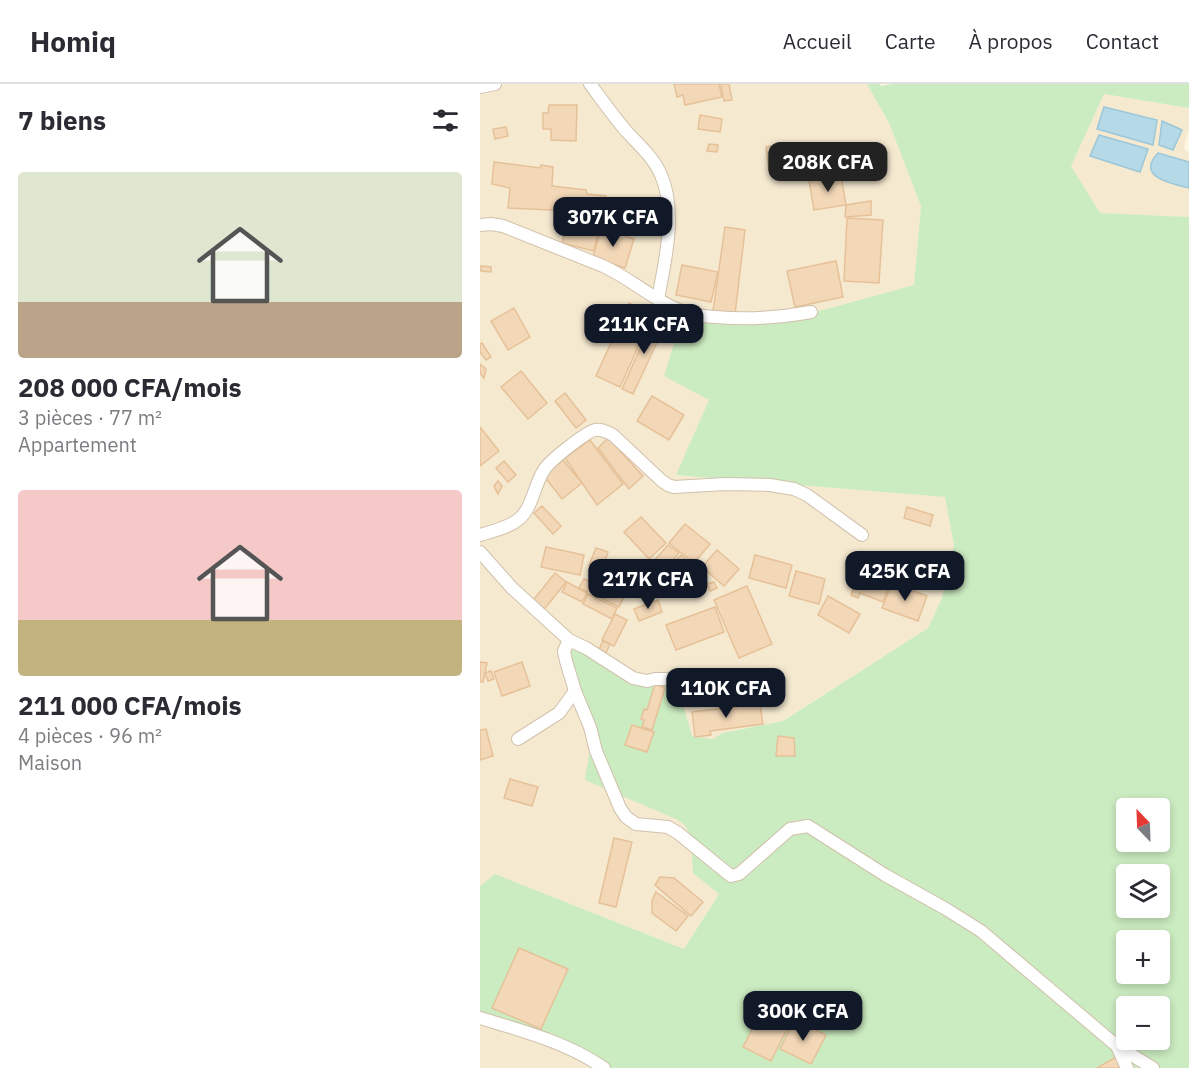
<!DOCTYPE html>
<html lang="fr">
<head>
<meta charset="utf-8">
<style>
  body { margin:0; font-family:"IBM Plex Sans",sans-serif; background:#f7f7f7; color:#2b2b33; height:100vh; display:flex; flex-direction:column; font-size:22px; white-space:nowrap }
  * { box-sizing:border-box; margin:0 }
  p { font-size:20px; color:#7c7c81 }
  .icon { flex:none; width:33px; height:33px; fill:none; stroke:currentColor; stroke-width:2; stroke-linecap:round; stroke-linejoin:round }
  .map { position:relative; flex:1; overflow:hidden }
  .details { display:flex; flex-direction:column; background:#fff; width:480px }
  .details>* { flex:none }
  .needle { width:39px; rotate:337deg }
  .controls { position:absolute; left:636px; top:714px; display:grid; gap:12px }
  .controls a { display:grid; place-items:center; width:54px; height:54px; border-radius:6px; background:#fff; box-shadow:0 3px 9px #0003; font-size:30px }
  .price { position:absolute; translate:-50% -51px; padding:0 14px; border-radius:12px; background:#111827; color:#fff; font-size:20px; line-height:39px; filter:drop-shadow(0 2px 3px #0008) }
  .price::after { content:''; position:absolute; left:50%; top:36px; width:18px; height:14px; margin-left:-9px; background:inherit; clip-path:polygon(0 0,100% 0,50% 100%) }
  .price.selected { background:#222; color:#fff }
  ul { padding:0; list-style:none }
  li { display:grid; align-content:center; gap:12px; height:318px; padding:0 18px }
  li span { display:grid; place-items:center; height:186px; border-radius:6px; color:#555 }
  li>.icon { margin-inline-start:auto }
  span .icon { width:108px; height:108px; fill:#fffc; stroke-width:1 }
  li b { font-size:26px }
  h2 { display:flex; justify-content:space-between; align-items:center; height:72px; padding:0 18px; font-size:26px }
  header { display:flex; align-items:center; gap:36px; box-sizing:border-box; height:84px; padding:0 30px; background:#fff; border-bottom:2px solid #e1e1e2 }
  header strong { font-size:28px }
  nav { display:flex; gap:33px; margin-inline-start:auto; font-size:21px }
  main { display:flex; flex:1; min-height:0 }
  .map>svg:first-child { display:block }
  .residential { fill:#f5e9d0; fill-rule:evenodd }
  .green { fill:#cbebc0; fill-rule:evenodd }
  .water { fill:#b5d9e7; stroke:#9bc7d9; stroke-width:1.5 }
  .building { fill:#f3d8b8; stroke:#e6c198; stroke-width:1.5 }
  .lines { fill:none; stroke-linecap:round; stroke-linejoin:round }
  .street-casing { stroke:#d0c1ab; stroke-width:14 }
  .street { stroke:#fff; stroke-width:12 }
</style>
</head>
<body>
<header>
<strong>Homiq</strong>
<nav><a>Accueil</a><a>Carte</a><a>À propos</a><a>Contact</a></nav>
</header>
<main>
<section class="details">
<h2>7 biens<svg class="icon" aria-label="filters" viewBox="0 0 24 24"><path d="M4 7h16M4 17h16"/><circle cx="9" cy="7" r="2"/><circle cx="15" cy="17" r="2"/></svg></h2>
<ul>
<li><span style="background:linear-gradient(#dfe7d0 70%,#b9a48a 0)"><svg class="icon" aria-label="home" viewBox="0 0 24 24"><path d="M3 11l9-7 9 7M6 9v11h12V9"/></svg></span><div><b>208 000 CFA/mois</b><p>3 pièces · 77 m²</p><p>Appartement</p></div></li>
<li><span style="background:linear-gradient(#f6c9c9 70%,#c2b280 0)"><svg class="icon" aria-label="home" viewBox="0 0 24 24"><path d="M3 11l9-7 9 7M6 9v11h12V9"/></svg></span><div><b>211 000 CFA/mois</b><p>4 pièces · 96 m²</p><p>Maison</p></div></li>
</ul>
</section>
<div class="map">
<svg width="709" height="984" viewBox="0 0 709 984">
  <rect width="100%" height="100%" fill="#fdf6e1"/>
  <g class="residential">
    <path d="M0,0H387L409,39L441,122L434,201L310,235L235,239L206,221L229,316L197,391L465,413L474,461L462,514L448,544L302,637L243,649L233,655L212,652L205,630L196,735L205,741L239,810L204,865L15,790L0,802Z"/>
    <path d="M624,10L709,24V45L704,63L709,70V78L678,69V95L709,104V133L619,129L591,82ZM624,24H625L676,36L617,45Z"/>
    <path d="M0,934L124,984H0Z"/>
  </g>
  <path class="green" d="M387,0H400L401,2L412,0H709V24L624,10L591,82L620,129L709,133V984H124L0,934V802L15,790L204,865L239,810L213,789L211,754L205,741L196,735L105,696L110,665L90,592L89,556L153,594L197,600L212,652L233,655L243,649L303,637L448,544L462,514L474,461L465,413L196,391L229,316L184,292L206,221L235,239L310,235L434,201L441,122L409,39ZM646,724H680V758H646ZM646,790H680V824H646ZM646,856H680V890H646ZM646,922H680V956H646Z"/>
  <g class="water">
    <path d="M624,23L677,36L673,61L617,45Z"/>
    <path d="M682,37L702,46L693,66L679,61Z"/>
    <path d="M619,51L668,65L660,88L610,72Z"/>
    <path d="M678,69L709,78V104C692,100 655,93 678,69Z"/>
  </g>
  <g class="building">
    <path d="M194,0H239L242,13L205,21L203,11L197,13Z"/>
    <path d="M241,0H249L252,16L244,17Z"/>
    <path d="M69,21H97L96,57L71,56V45H63V29H68Z"/>
    <path d="M220,31L242,35L240,48L218,45Z"/>
    <path d="M26,43L28,52L15,55L13,45Z"/>
    <path d="M229,60L238,61L237,68L227,67Z"/>
    <path d="M299,61L303,84L289,86L286,63Z"/>
    <path d="M14,78L60,84L61,81L73,83L72,102L106,106L107,110L126,112L114,167L82,159L88,137L93,138L98,118L95,117L93,127L28,124L30,104L12,100Z"/>
    <path d="M361,91L366,121L334,126L329,96Z"/>
    <path d="M391,117V131L365,133L366,121Z"/>
    <path d="M367,134L403,136L399,199L364,197Z"/>
    <path d="M245,143L265,146L255,230L233,227Z"/>
    <path d="M121,144L154,155L145,184L113,173Z"/>
    <path d="M356,177L363,213L315,223L307,187Z"/>
    <path d="M202,181L238,188L231,218L196,211Z"/>
    <path d="M1,182L11,183V188L1,187Z"/>
    <path d="M149,219L173,230L140,303L116,292Z"/>
    <path d="M34,224L50,253L28,266L11,237Z"/>
    <path d="M175,232L187,237L153,310L142,305Z"/>
    <path d="M2,259L11,273L6,276L0,268V260Z"/>
    <path d="M0,280L6,285L4,294L0,289Z"/>
    <path d="M41,287L67,319L48,335L21,303Z"/>
    <path d="M85,309L106,336L96,344L75,317Z"/>
    <path d="M172,312L204,331L189,356L157,337Z"/>
    <path d="M0,343L19,367L0,382Z"/>
    <path d="M128,354L163,392L149,405L118,364Z"/>
    <path d="M110,356L143,400L117,421L85,374Z"/>
    <path d="M83,376L102,399L82,415L64,392Z"/>
    <path d="M24,377L36,391L28,398L16,384Z"/>
    <path d="M18,397L22,402L18,410L14,402Z"/>
    <path d="M62,422L81,442L73,450L54,429Z"/>
    <path d="M427,423L453,431L450,442L424,434Z"/>
    <path d="M161,433L186,459L169,475L144,448Z"/>
    <path d="M205,440L230,460L214,479L189,459Z"/>
    <path d="M188,461L199,469L183,488L172,479Z"/>
    <path d="M66,463L104,471L100,491L61,483Z"/>
    <path d="M116,464L128,468L122,485L109,481Z"/>
    <path d="M237,466L259,485L244,502L222,483Z"/>
    <path d="M201,471L213,482L197,500L185,489Z"/>
    <path d="M275,471L312,481L306,504L269,494Z"/>
    <path d="M382,482L412,494L403,518L380,509L378,514L371,511Z"/>
    <path d="M123,484L151,499L139,523L110,508Z"/>
    <path d="M316,487L345,495L339,520L309,512Z"/>
    <path d="M75,489L86,498L62,528L51,519Z"/>
    <path d="M104,495L112,498L107,508L99,504Z"/>
    <path d="M87,498L107,509L102,518L82,508Z"/>
    <path d="M234,498L237,504L230,507L227,500Z"/>
    <path d="M412,499L447,512L438,537L402,524Z"/>
    <path d="M267,502L292,560L259,574L234,516Z"/>
    <path d="M108,510L137,524L132,535L103,520Z"/>
    <path d="M348,512L380,530L369,549L338,531Z"/>
    <path d="M178,516L182,528L159,537L154,525Z"/>
    <path d="M235,523L244,548L196,566L186,541Z"/>
    <path d="M135,530L147,536L134,562L122,556Z"/>
    <path d="M123,557L130,560L126,569L119,565Z"/>
    <path d="M0,578L7,579L3,598H0Z"/>
    <path d="M42,578L50,602L22,612L14,588Z"/>
    <path d="M11,587L14,595L8,597L5,589Z"/>
    <path d="M175,600L185,604L172,646L162,643L164,636L161,635L164,625L167,626Z"/>
    <path d="M280,620L283,640L230,647L231,651L215,653L212,628Z"/>
    <path d="M152,641L174,648L167,668L145,661Z"/>
    <path d="M6,645L13,672L0,676V646Z"/>
    <path d="M298,652L314,654L315,672H296Z"/>
    <path d="M30,695L58,703L52,722L24,714Z"/>
    <path d="M134,754L152,758L136,823L119,819Z"/>
    <path d="M180,793L194,794L223,818L211,832L175,801Z"/>
    <path d="M176,808L208,832L196,847L172,829V817Z"/>
    <path d="M39,864L88,885L61,945L12,924Z"/>
    <path d="M283,924L311,937L291,977L263,963Z"/>
    <path d="M315,935L346,951L331,980L300,965Z"/>
    <path d="M636,973L643,984H617Z"/>
  </g>
  <g class="lines">
    <defs>
      <g id="street">
        <path d="M110,0C122,16 134,33 147,48C159,61 174,74 181,91C197,127 185,178 178,215"/>
        <path d="M0,3L15,0"/>
        <path d="M0,141L11,140L23,142L123,182C147,193 167,210 190,222C205,230 219,232 235,233C269,236 298,234 331,228"/>
        <path d="M0,451C13,447 28,444 39,435C53,423 54,401 64,386C69,377 106,348 115,346C122,345 127,348 133,351L182,397L188,401L194,403L245,400L290,401L314,405L327,411L382,451"/>
        <path d="M0,468L32,504L89,556L106,564L153,594L167,597L175,595H187L199,598"/>
        <path d="M89,556L84,567L86,577L95,607L110,643L116,667L140,724L146,733L156,740L188,743L198,749L251,792L259,790L310,745L328,742L405,791L466,825L501,847L637,962L673,984"/>
        <path d="M38,655L79,629L95,607"/>
        <path d="M0,934C43,947 86,958 124,984"/>
        <path d="M637,962L647,984"/>
      </g>
    </defs>
    <use href="#street" class="street-casing"/>
    <use href="#street" class="street"/>
  </g>
</svg>
<div class="controls">
<a><svg class="needle" viewBox="-14 -14 28 28"><path d="M0-13l5 13h-10z" fill="#e53935"/><path d="M0 13l5-13h-10z" fill="#7c7c81"/></svg></a>
<a><svg class="icon" aria-label="layers" viewBox="0 0 24 24"><path d="M12 4l9 5-9 5-9-5zM3 14l9 5 9-5"/></svg></a>
<a>+</a>
<a>−</a>
</div>
<b class="price selected" style="left:348px;top:109px">208K CFA</b>
<b class="price" style="left:133px;top:164px">307K CFA</b>
<b class="price" style="left:164px;top:271px">211K CFA</b>
<b class="price" style="left:425px;top:518px">425K CFA</b>
<b class="price" style="left:168px;top:526px">217K CFA</b>
<b class="price" style="left:246px;top:635px">110K CFA</b>
<b class="price" style="left:323px;top:958px">300K CFA</b>
</div>
</main>
</body>
</html>
